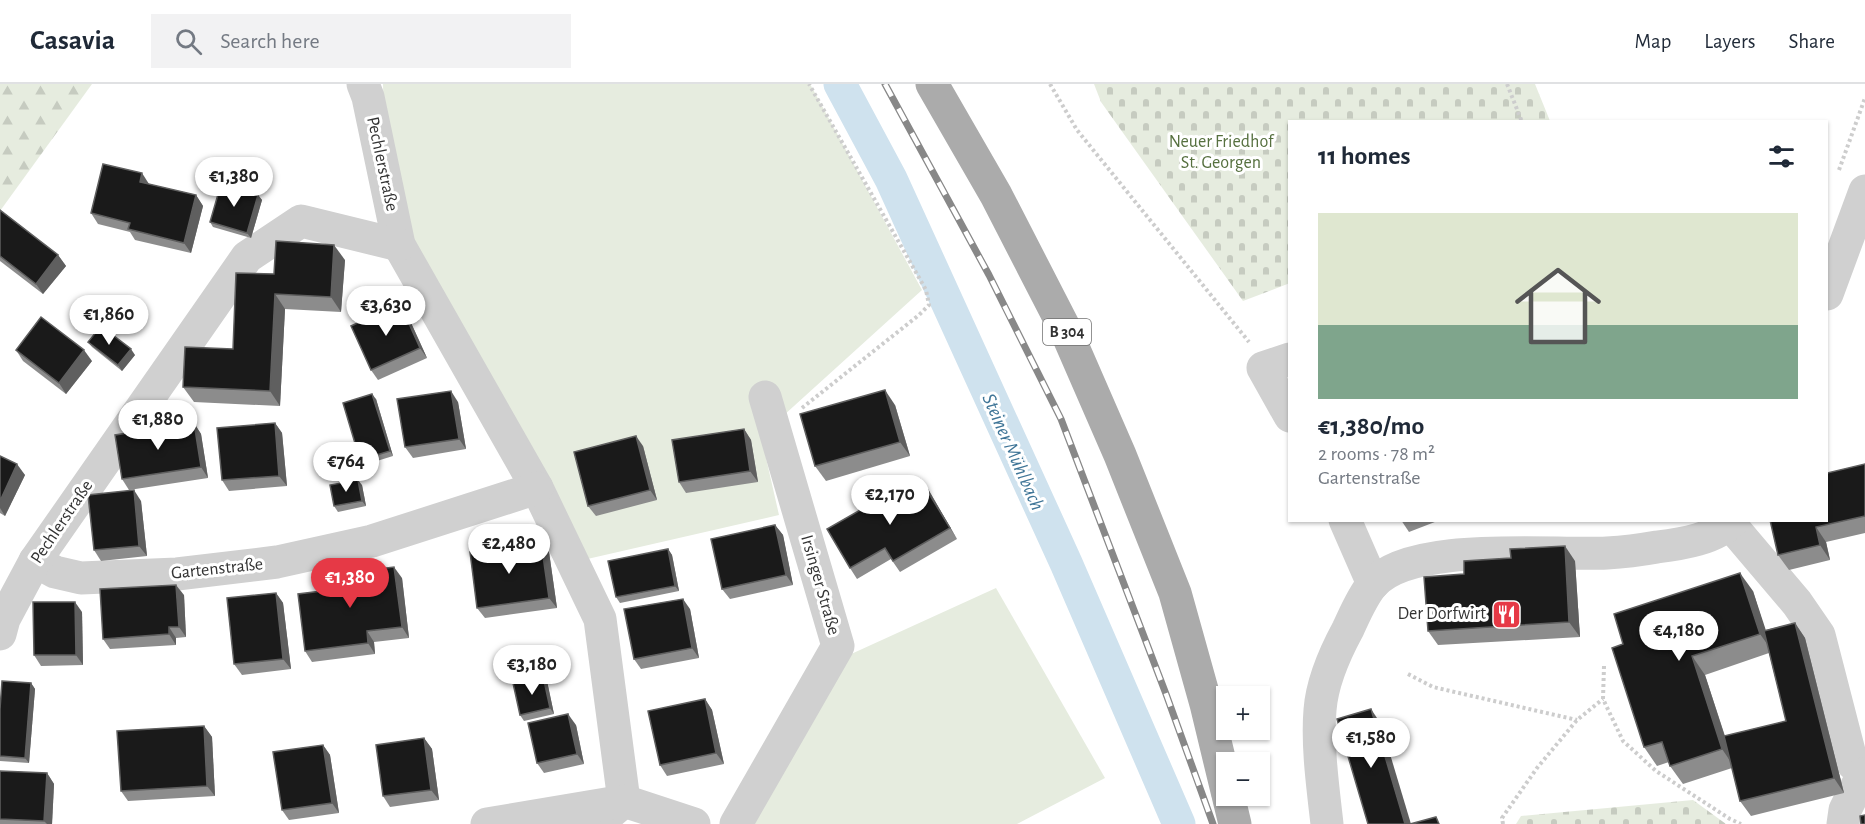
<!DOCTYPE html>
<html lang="en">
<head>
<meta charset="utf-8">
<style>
  body { margin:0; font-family:"Alegreya Sans",sans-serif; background:#f2f2f3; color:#1f2937; height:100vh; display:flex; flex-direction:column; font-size:22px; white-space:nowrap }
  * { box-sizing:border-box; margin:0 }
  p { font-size:20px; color:#747a83 }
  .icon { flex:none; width:33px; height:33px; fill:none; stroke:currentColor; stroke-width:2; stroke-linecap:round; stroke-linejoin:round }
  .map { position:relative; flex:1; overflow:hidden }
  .details { position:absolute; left:1288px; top:36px; width:540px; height:402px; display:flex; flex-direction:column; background:#fff; border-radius:0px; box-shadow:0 2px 4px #0004 }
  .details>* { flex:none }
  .controls { position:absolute; left:1216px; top:602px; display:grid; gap:12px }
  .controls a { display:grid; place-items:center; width:54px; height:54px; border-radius:0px; background:#fff; box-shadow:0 2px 4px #0004; font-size:30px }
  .price { position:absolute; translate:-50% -51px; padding:0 14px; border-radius:21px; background:#fff; color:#222; font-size:20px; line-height:39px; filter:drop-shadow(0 2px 3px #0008) }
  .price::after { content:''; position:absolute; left:50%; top:36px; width:18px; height:14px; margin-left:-9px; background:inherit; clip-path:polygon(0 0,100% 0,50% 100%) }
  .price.selected { background:#e63946; color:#fff }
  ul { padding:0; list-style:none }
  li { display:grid; align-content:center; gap:12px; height:318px; padding:0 30px }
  li span { display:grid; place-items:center; height:186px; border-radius:0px; color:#555 }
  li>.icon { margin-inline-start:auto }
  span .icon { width:108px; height:108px; fill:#fffc; stroke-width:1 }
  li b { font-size:26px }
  h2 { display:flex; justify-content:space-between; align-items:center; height:72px; padding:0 30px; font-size:26px }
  header { display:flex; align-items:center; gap:36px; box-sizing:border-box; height:84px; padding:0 30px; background:#fff; border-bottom:2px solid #e0e1e3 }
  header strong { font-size:28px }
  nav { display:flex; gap:33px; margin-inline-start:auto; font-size:21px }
  .search { width:420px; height:54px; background:#f2f2f3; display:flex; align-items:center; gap:15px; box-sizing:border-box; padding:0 21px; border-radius:0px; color:#747a83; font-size:22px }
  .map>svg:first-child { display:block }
  .green { fill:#e6ecdf }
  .forest { fill:url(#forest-firs) }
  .cemetery { fill:url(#cemetery-stones) }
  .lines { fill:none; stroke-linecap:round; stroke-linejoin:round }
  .canal { stroke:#cfe2ee; stroke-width:33 }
  .path { stroke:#cdcdcd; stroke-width:4; stroke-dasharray:3 3; stroke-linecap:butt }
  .minor { stroke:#d0d0d0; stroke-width:33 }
  .major { stroke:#ababab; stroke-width:33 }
  .rail-casing { stroke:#888; stroke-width:7 }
  .rail { stroke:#fff; stroke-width:4.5; stroke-dasharray:14; stroke-linecap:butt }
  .wall { fill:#8c8c8c; fill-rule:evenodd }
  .shaded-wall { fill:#5f5f5f }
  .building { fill:#1a1a1a; stroke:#5f5f5f; stroke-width:1.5 }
  .labels { text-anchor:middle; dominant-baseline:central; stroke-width:6; stroke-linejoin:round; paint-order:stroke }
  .shield { fill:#fff; stroke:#707070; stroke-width:1.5 }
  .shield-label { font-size:16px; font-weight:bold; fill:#333 }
  .park-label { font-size:18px; fill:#56703f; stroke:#fff }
  .street-label { font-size:18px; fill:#333; stroke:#fff }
  .poi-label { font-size:18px; fill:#333; stroke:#fff; text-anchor:end }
  .water-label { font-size:20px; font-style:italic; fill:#3f7597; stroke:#fff }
</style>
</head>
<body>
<header>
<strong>Casavia</strong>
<div class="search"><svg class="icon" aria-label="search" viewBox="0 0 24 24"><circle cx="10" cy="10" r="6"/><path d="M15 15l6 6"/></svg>Search here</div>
<nav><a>Map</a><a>Layers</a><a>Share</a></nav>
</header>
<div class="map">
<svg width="1865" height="740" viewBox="0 0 1865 740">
  <defs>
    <pattern id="forest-firs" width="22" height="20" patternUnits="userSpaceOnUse" patternTransform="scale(1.5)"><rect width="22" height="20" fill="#e6ecdf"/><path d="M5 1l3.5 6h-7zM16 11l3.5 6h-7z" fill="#c6cbc0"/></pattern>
    <pattern id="cemetery-stones" width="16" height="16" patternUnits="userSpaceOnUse" patternTransform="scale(1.5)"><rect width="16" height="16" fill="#e6ecdf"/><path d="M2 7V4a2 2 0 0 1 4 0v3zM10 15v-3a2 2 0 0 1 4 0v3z" fill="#c6cbc0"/></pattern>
  </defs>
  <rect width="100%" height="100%" fill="#fff"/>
  <g class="green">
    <path d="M383,0H810L922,206L761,352L779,431L583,476L410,157L384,41Z"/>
    <path d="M996,504L1105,694L1017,740H753L849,571Z"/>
  </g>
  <path class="forest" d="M0,0H92L0,127Z"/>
  <g class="cemetery">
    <path d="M1094,0H1535L1550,37L1290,38V199L1243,217L1101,18Z"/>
    <path d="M1693,716L1726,740H1516L1521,732Z"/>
  </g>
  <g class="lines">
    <path class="canal" d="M840,0L891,95L1066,479L1179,740"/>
    <g class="path">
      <path d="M1050,0L1077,46L1249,258"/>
      <path d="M1507,0L1522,38"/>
      <path d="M1839,86L1865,14"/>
      <path d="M802,324L919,231L929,221L926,206L809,0"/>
      <path d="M1604,582L1603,615L1623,657L1656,687L1730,735L1741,740"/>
      <path d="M1408,590L1433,603L1577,636"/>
      <path d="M1503,740L1502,734L1537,684L1577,636L1603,615"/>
    </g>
    <g class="minor">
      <path d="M363,0L368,13L399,161L537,404L600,535L624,717L597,740"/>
      <path d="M1827,210L1865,107"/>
      <path d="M1290,275L1263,284L1290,332"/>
      <path d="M1345,436L1373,500"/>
      <path d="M1730,440L1797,519L1819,551L1852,679L1865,691"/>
      <path d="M35,477L55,488L81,494L177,490L277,478L372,457L537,404"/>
      <path d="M0,550L4,535L35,477L247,173L301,137L399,161"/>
      <path d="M487,740L624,717L694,740"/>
      <path d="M736,740L838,562L765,313"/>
      <path d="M1327,740C1323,704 1317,662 1320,626C1322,598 1335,569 1348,545C1355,530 1362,513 1372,501C1409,456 1552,472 1607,469C1624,468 1640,466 1657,463C1681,460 1716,455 1733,436"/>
      <path d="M1843,740L1845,726L1863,690"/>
    </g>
    <g class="major">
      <path d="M932,0L996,111L1066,247L1120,371L1175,509L1206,620L1227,707"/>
      <path d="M1228,711L1235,740"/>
    </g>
    <defs>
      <path id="rail" d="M885,0L989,191L1061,335L1166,610L1213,740"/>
    </defs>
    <use href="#rail" class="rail-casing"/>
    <use href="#rail" class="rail"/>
  </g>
  <g class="wall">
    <path d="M149,100L196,111L203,122L191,169L135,156L130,148L98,140L91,129Z"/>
    <path d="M258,111L262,116L251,154L213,143L210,138Z"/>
    <path d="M0,126L58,171L66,182L43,210L0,177Z"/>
    <path d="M345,176L341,228L285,225L280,322L194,318L183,303L233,265L274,190Z"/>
    <path d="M407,230L427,274L378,296L371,286Z"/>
    <path d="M88,258L135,271L122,287L92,263Z"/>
    <path d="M16,266L92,277L66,310L23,277Z"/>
    <path d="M376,315L393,372L364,381L360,376Z"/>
    <path d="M458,318L466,365L413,374L405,363Z"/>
    <path d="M895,321L910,372L826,397L815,382Z"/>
    <path d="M194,339L201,350L208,394L129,406L122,395Z"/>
    <path d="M275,339L282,349L287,402L229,407L222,396Z"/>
    <path d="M744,345L751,356L758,398L686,409L679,398Z"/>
    <path d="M643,362L657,416L596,432L588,422Z"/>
    <path d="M0,372L25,391L5,432L0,429Z"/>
    <path d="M1865,380V449L1826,458L1830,476L1789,486L1778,471Z"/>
    <path d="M920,395L928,405L957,455L900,488L891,475L857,495L850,484L864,428Z"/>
    <path d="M362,401L366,422L338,428L334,422Z"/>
    <path d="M141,417L147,472L101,477L94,466Z"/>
    <path d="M1401,436H1440L1409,448Z"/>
    <path d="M775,441L783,451L793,501L730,515L722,505Z"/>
    <path d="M541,458L549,468L557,524L485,534L477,524Z"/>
    <path d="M668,465L672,471L679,507L620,519L616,513Z"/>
    <path d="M1575,477L1580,553L1438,561L1428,547L1464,490Z"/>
    <path d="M402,494L409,554L374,558L375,570L312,578L305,567L322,507Z"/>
    <path d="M1753,507L1765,546L1795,539L1805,554L1844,709L1751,732L1740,717L1732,684L1683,700L1670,682L1669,678L1657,682L1644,663L1623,560ZM1769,569L1786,637L1725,652L1705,591Z"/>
    <path d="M276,509L283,519L291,585L242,591L234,580Z"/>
    <path d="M184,511L186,553L176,554V561L110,565L103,555Z"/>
    <path d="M690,525L699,574L641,585L634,575Z"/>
    <path d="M82,528L83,581L41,582L34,571Z"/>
    <path d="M547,597L554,630L524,637L520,631Z"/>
    <path d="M31,599L35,605L29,679L0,677V625Z"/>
    <path d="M705,615L712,626L724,680L667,692L660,681Z"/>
    <path d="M576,641L584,680L544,689L537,679Z"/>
    <path d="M204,642L212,653L215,712L128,717L121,707Z"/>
    <path d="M424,654L432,665L439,716L390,723L383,712Z"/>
    <path d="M323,661L330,671L339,729L289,736L282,726Z"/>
    <path d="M0,687L47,689L54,700L52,740H0Z"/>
  </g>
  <g class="shaded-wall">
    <path d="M142,89L149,100L140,98Z"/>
    <path d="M196,111L203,122L191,169L184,159Z"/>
    <path d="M258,111L262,116L251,154L247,149Z"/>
    <path d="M334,161L345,176L341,228L331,213Z"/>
    <path d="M58,171L66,182L43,210L36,200Z"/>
    <path d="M275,210L285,225L280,322L270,307Z"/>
    <path d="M400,220L407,230L427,274L420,264Z"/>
    <path d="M131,265L135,271L122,287L118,281Z"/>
    <path d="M84,266L92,277L66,310L59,299Z"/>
    <path d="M885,306L895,321L910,372L900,358Z"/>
    <path d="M451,307L458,318L466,365L459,355Z"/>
    <path d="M372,310L376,315L393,372L390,367Z"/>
    <path d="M194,339L201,350L208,394L201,383Z"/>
    <path d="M275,339L282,349L287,402L279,392Z"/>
    <path d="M744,345L751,356L758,398L750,387Z"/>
    <path d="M636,352L643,362L657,416L650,406Z"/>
    <path d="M17,380L25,391L5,432L0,424V417Z"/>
    <path d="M920,395L928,405L957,455L950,444Z"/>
    <path d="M358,396L362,401L366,422L362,417Z"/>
    <path d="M134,406L141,417L147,472L139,462Z"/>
    <path d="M775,441L783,451L793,501L786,491Z"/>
    <path d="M1816,443L1826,458L1830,476L1820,461Z"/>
    <path d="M541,458L549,468L557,524L549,514Z"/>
    <path d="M1565,462L1575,477L1580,553L1569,538Z"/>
    <path d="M668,465L672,471L679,507L675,502Z"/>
    <path d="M394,483L402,494L409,554L402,543Z"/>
    <path d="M1740,489L1753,507L1773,568L1760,550Z"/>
    <path d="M176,501L184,511L186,553L179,543Z"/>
    <path d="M276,509L283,519L291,585L283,575Z"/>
    <path d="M683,515L690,525L699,574L692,564Z"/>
    <path d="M75,518L82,528L83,581L76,571Z"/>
    <path d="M1795,539L1805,554L1844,709L1834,694Z"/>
    <path d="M169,543L176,554V561L169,550Z"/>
    <path d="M367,547L374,558L375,570L368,559Z"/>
    <path d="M1692,572L1705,591L1735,684L1722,665Z"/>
    <path d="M543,592L547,597L554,630L550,624Z"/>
    <path d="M31,599L35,605L29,679L25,674Z"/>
    <path d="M705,615L712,626L724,680L716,669Z"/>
    <path d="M1371,625L1381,640L1411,740H1405Z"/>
    <path d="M568,630L576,641L584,680L577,670Z"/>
    <path d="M204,642L212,653L215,712L207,702Z"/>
    <path d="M424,654L432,665L439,716L431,706Z"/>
    <path d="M323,661L330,671L339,729L332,719Z"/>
    <path d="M47,689L54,700L52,740H47L44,737Z"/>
  </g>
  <g class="building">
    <path d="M103,80L142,89L140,98L196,111L184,159L128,145L130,139L91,129Z"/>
    <path d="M221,100L258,111L247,149L210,138Z"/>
    <path d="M0,126L58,171L36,200L0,172Z"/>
    <path d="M276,157L334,161L331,213L275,210L270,307L183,303L185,263L233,265L236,189L274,190Z"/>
    <path d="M400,220L420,264L371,286L351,242Z"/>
    <path d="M41,233L84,266L59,299L16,266Z"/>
    <path d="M101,242L131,265L118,281L88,258Z"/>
    <path d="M885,306L900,358L815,382L800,330Z"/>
    <path d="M451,307L459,355L405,363L397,315Z"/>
    <path d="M372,310L390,367L360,376L343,319Z"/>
    <path d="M194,339L201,383L122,395L115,351Z"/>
    <path d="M275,339L279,392L222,396L217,344Z"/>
    <path d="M744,345L750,387L679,398L672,356Z"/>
    <path d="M636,352L650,406L588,422L574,368Z"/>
    <path d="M0,372L17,380L0,417Z"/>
    <path d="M1865,380V432L1816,443L1820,461L1778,471L1770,436H1827V389Z"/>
    <path d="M920,395L950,444L893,477L885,464L850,484L827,445L862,425L864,428Z"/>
    <path d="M358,396L362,417L334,422L330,401Z"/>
    <path d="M134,406L139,462L94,466L88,411Z"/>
    <path d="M775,441L786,491L722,505L711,455Z"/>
    <path d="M541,458L549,514L477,524L470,468Z"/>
    <path d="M1565,462L1569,538L1428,547L1424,493L1464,490V477L1511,474L1510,465Z"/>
    <path d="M668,465L675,502L616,513L608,477Z"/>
    <path d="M394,483L402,543L367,547L368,559L305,567L298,510L322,507L320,492Z"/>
    <path d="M1740,489L1760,550L1692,572L1722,665L1670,682L1662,658L1644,663L1612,564L1623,560L1614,530Z"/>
    <path d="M176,501L179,543H169V550L103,555L100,505Z"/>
    <path d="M276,509L283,575L234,580L227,514Z"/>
    <path d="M683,515L692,564L634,575L624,525Z"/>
    <path d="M33,518H75L76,571H34Z"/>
    <path d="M1795,539L1834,694L1740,717L1724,652L1786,637L1764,547Z"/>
    <path d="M543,592L550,624L520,631L513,599Z"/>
    <path d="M2,597L31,599L25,674L0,672V625Z"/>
    <path d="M705,615L716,669L660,681L648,627Z"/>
    <path d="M1371,625L1405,740H1368L1337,635Z"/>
    <path d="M568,630L577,670L537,679L528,639Z"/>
    <path d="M204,642L207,702L121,707L117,647Z"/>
    <path d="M424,654L431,706L383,712L376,661Z"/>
    <path d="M323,661L332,719L282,726L273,668Z"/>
    <path d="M0,687L47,689L44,737L0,735Z"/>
    <path d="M1865,731V740H1861L1860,732Z"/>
    <path d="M1436,733L1439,740H1410Z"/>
  </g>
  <defs>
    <symbol id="restaurant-square" viewBox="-11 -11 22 22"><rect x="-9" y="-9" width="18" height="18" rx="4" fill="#e63946" stroke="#fff"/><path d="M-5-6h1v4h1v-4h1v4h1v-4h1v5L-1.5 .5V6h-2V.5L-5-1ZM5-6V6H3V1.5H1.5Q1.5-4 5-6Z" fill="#fff"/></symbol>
  </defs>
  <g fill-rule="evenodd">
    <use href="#restaurant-square" x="1490" y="514" width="33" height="33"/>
  </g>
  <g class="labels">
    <rect class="shield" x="1043" y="235" width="48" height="26" rx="4.5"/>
    <g class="shield-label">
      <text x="1067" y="248">B 304</text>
    </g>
    <g class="park-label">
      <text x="1221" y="58">Neuer Friedhof<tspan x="1221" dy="21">St. Georgen</tspan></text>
    </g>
    <g class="street-label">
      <text transform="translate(382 80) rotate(78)">Pechlerstraße</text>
      <text transform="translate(62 438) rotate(-56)">Pechlerstraße</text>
      <text transform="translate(217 485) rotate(-6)">Gartenstraße</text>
      <text transform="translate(820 501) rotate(74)">Irsinger Straße</text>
    </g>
    <g class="poi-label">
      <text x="1486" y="530">Der Dorfwirt</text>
    </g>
    <g class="water-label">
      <text transform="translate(1013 368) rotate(66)">Steiner Mühlbach</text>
    </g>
  </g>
</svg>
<div class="controls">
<a>+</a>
<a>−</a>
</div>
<b class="price" style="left:234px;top:124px">€1,380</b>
<b class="price" style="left:386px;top:253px">€3,630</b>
<b class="price" style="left:109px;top:262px">€1,860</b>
<b class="price" style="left:158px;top:367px">€1,880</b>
<b class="price" style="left:346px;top:409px">€764</b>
<b class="price" style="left:890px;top:442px">€2,170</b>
<b class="price" style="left:509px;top:491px">€2,480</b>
<b class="price selected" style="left:350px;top:525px">€1,380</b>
<b class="price" style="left:1679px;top:578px">€4,180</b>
<b class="price" style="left:532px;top:612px">€3,180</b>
<b class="price" style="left:1371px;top:685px">€1,580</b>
<section class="details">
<h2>11 homes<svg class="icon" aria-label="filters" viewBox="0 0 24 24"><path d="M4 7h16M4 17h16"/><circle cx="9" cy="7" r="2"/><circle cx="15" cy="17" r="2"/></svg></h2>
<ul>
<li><span style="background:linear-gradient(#dfe7d0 60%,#7fa58c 0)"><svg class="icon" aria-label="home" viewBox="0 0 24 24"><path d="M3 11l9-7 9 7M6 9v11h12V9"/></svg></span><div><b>€1,380/mo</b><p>2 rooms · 78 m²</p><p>Gartenstraße</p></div></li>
</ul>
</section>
</div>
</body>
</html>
